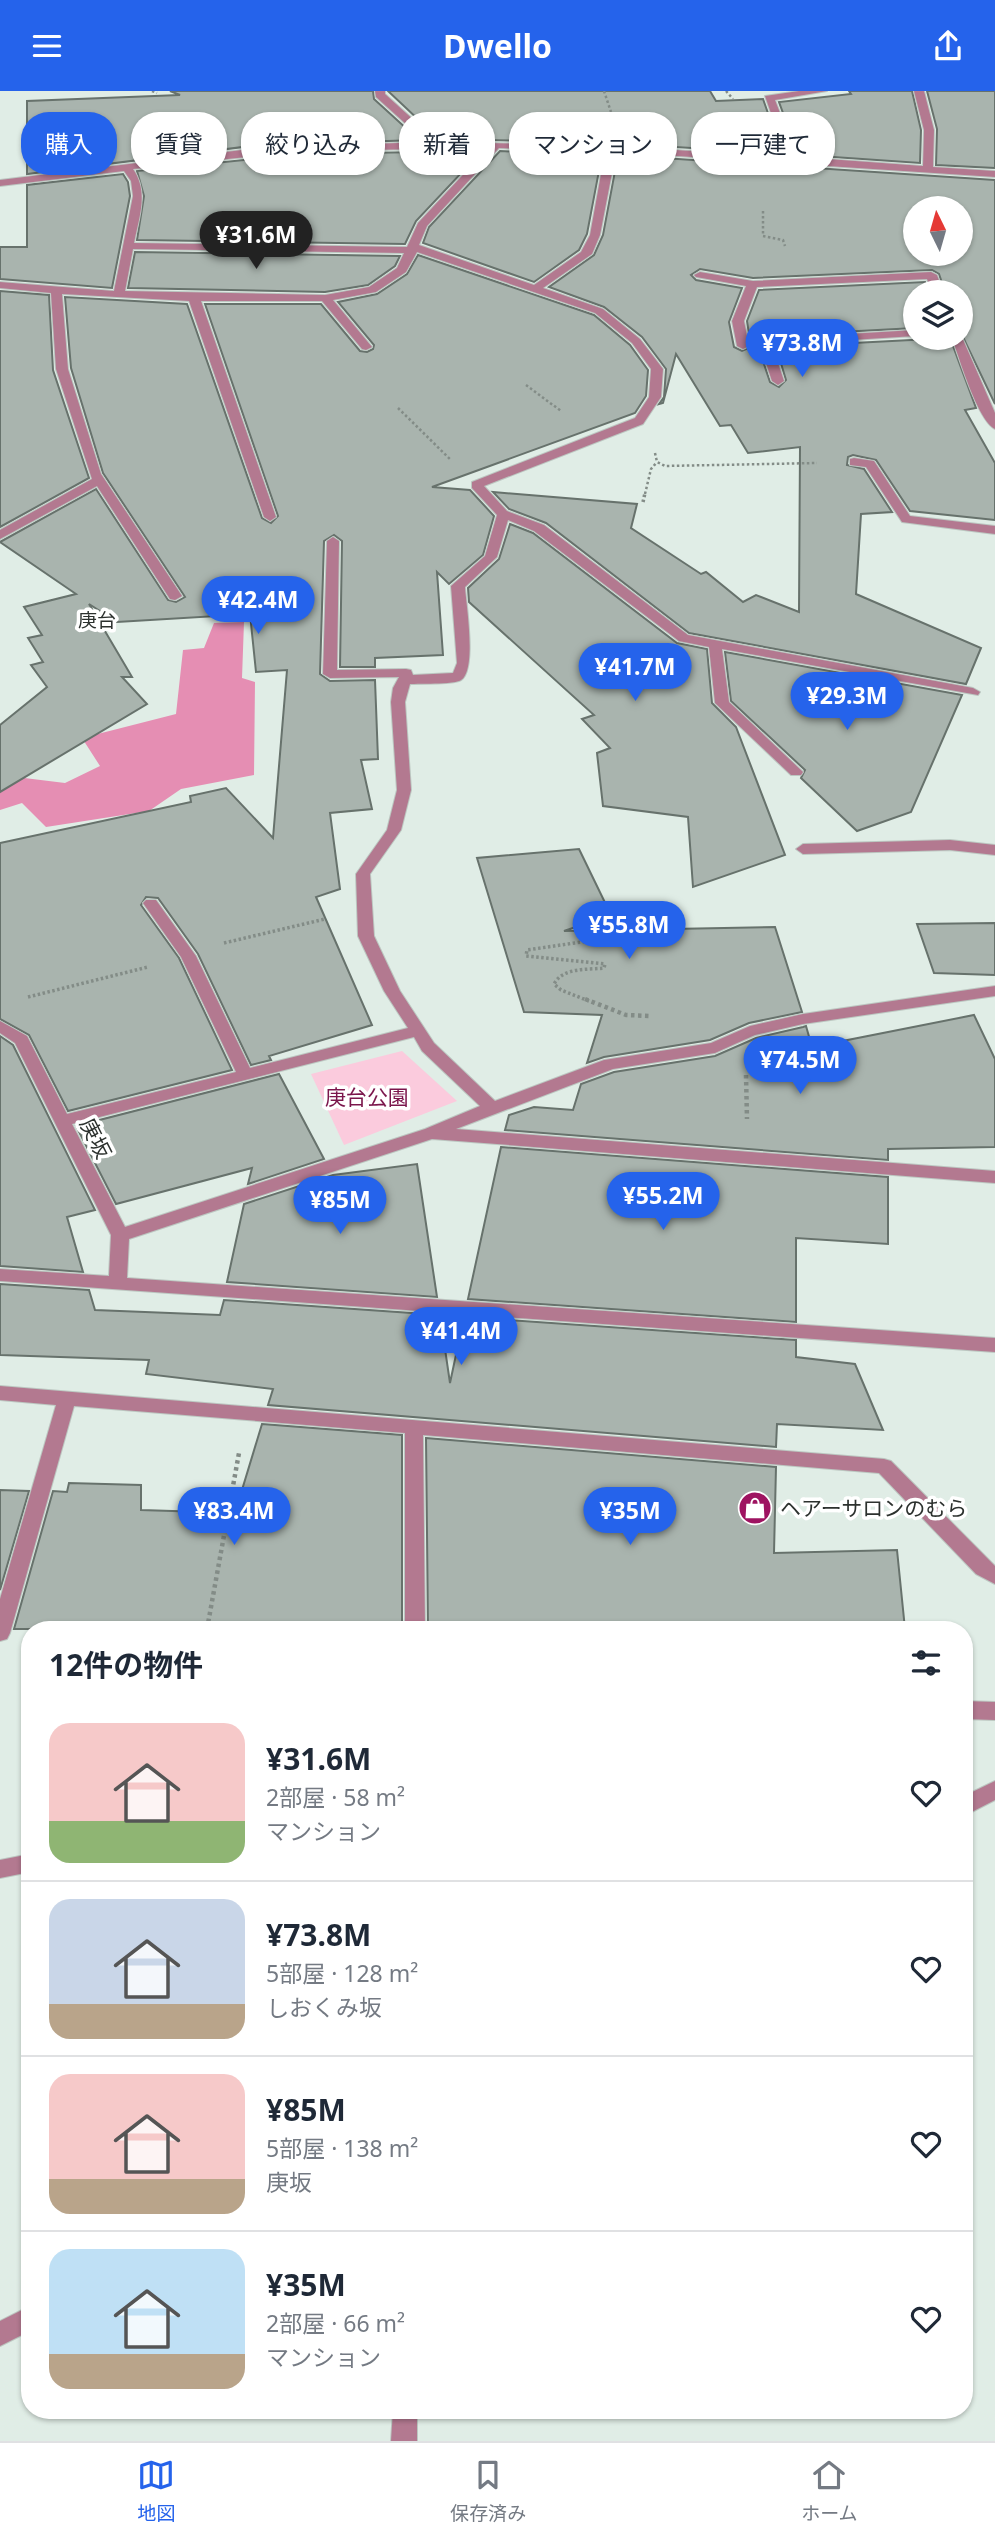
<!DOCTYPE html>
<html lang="ja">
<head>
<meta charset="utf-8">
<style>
  body { margin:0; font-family:"Noto Sans","Noto Sans JP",sans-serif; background:#f6f6f7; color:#1f2937; height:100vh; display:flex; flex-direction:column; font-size:26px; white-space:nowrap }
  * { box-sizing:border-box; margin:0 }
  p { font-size:23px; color:#747a83 }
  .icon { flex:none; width:38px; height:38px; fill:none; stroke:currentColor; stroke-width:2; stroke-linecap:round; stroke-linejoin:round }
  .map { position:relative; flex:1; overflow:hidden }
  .sheet { position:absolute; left:21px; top:1530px; width:952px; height:798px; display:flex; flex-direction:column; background:#fff; border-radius:28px; box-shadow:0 2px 5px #0004 }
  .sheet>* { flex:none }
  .hud { position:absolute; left:21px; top:21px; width:954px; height:63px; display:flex; gap:14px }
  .needle { width:46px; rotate:355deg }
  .controls { position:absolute; left:903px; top:105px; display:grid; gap:14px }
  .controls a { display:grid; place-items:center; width:70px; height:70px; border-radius:50%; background:#fff; box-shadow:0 2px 5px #0004; font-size:35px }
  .price { position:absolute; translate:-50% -60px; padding:0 16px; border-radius:24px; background:#2563eb; color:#fff; font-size:23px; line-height:46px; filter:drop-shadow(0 2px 4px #0008) }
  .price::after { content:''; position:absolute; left:50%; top:42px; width:21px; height:16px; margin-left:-10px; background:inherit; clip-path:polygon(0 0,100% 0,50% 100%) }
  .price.current { background:#222; color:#fff }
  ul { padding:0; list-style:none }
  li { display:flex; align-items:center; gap:21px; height:175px; padding:0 28px }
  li+li { border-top:2px solid #e0e1e3 }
  li span { display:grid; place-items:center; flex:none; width:196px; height:140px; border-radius:21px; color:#555 }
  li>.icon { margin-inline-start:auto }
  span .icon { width:84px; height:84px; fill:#fffc; stroke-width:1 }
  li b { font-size:30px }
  h2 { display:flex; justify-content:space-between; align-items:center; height:84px; padding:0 28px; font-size:30px }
  .chip { padding:0 24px; border-radius:28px; background:#fff; box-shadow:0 2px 5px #0004; font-size:24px; line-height:63px }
  .chip.current { background:#2563eb; color:#fff }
  header { display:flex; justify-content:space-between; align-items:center; height:91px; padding:0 28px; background:#2563eb; color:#fff; font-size:32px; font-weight:700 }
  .menu { display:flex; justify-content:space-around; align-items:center; height:98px; border-top:2px solid #e0e1e3; background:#fff; font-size:19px; color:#747a83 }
  .menu a { display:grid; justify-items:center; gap:4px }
  .menu .current { color:#2563eb }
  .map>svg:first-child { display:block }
  .green { fill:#fbcbdd }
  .forest { fill:#e58eb3 }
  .building { fill:#a9b4ae; stroke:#67726c; stroke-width:2; fill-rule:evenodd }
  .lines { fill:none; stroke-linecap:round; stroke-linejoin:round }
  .minor-casing { stroke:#bcc7c1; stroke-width:2 }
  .path-far2 { stroke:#838c87; stroke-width:2.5; stroke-dasharray:2.5 2.5; stroke-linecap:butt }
  .path-far1 { stroke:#838c87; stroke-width:3.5; stroke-dasharray:2.5 2.5; stroke-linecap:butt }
  .path { stroke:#838c87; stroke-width:4.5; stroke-dasharray:3.5 3.5; stroke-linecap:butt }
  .minor { fill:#b37990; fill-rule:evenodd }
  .labels { text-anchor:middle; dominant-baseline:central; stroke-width:7; stroke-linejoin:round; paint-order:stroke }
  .far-neighbourhood-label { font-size:19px; fill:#2c312e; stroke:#fff }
  .park-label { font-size:21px; fill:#7b164c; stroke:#fff }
  .street-label { font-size:21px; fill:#2c312e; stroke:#fff }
  .poi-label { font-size:21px; fill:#2c312e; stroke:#fff; text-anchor:start }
</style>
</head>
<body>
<header><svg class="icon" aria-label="menu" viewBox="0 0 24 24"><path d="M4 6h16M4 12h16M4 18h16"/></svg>Dwello<svg class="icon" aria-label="share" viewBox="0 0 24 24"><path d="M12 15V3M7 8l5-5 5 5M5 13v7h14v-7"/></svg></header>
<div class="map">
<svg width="995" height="2350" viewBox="0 0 995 2350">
  <rect width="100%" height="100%" fill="#e0ede6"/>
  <path class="green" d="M402,960L457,1010L344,1054L311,983Z"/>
  <path class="forest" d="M244,531L242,587L255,591L254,684L181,698L149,720L46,736L22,712L0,719V684L65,692L100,675L82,647L176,623L183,559L204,557L214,532Z"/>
  <g class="building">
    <path d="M170,0H373L374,8L419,49L259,54L27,83V10L180,4Z"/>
    <path d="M388,0H710L716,10L763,8L776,45L775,62L590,51L439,48Z"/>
    <path d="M849,0H912L921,39L920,72L790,63L791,44L779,11L851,3Z"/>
    <path d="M927,0H995V77L936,74L937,38Z"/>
    <path d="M482,60L416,130L405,153L137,149L144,105L137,80L303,63Z"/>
    <path d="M500,60L602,64L587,143L579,159L534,191L423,152L429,136Z"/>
    <path d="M618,64L995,89V313L961,242V201H945L939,183L932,179L753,187L700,178L691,184L696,189L742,197L729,231L734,256L742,260L751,256L747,230L759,199L925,191L929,201H915V237L765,245L757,252L770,291L779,296L786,289L776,256L950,247L976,317L965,319L995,372V429L910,420L876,369L853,364L848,366L847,374L864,378L892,421L861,423L856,503L981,557L966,593L689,542L546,432L509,418L493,401L637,413L631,437L701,483L706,481L743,511L756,504L799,521L800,356L748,362L731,334L720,335L676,263L663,312L659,313L664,306L666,278L642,246L604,216L549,196L594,164L603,144ZM915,117H961V163H915Z"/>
    <path d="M123,83L128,91L130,105L112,197L0,188V156H27V94Z"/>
    <path d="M135,161L400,165L395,175L368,194L325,201L128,197Z"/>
    <path d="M418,164L594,224L630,254L648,279L646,305L635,322L432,396L470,399L494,425L483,464L449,493L437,481L443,564L375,567V576H340L342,450L334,444L324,450L320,583L330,590L375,589L378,668L361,669L372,718L330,722L340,798L316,806L372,934L269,965L271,969L251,974L198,863L158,807L146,806L141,814L179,867L232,979L68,1020L29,944L0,928V752L191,711L190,705L226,697L273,747L287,579L256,581L250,523L117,531L89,513L132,586H122L147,613L0,701V634L47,596L31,574L43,571L28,547L42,544L24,516L76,503L0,451L96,398L168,509L176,511L185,506L103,382L71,277L65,206L187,213L262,427L271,432L278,425L205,213H321L360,260L367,261L373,258L374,254L338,211L377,203L407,183Z"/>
    <path d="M0,200L49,204L53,279L89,387L0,436Z"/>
    <path d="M510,433L533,442L677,552L707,558L712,612L736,636L785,764L693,796L688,726L603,715L597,662L610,657L582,628L594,624L469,511L468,497L499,468Z"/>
    <path d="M725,561L962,604L911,721L857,740L801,687L805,679L731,610Z"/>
    <path d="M579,758L611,824L564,840L775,836L802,921L749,932L710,949L604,966L587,972L602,924L524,921L477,767Z"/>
    <path d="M995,832V884L934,882L917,833Z"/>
    <path d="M974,924L995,968V1056L888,1058V1069L505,1039L509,1024L534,1016L573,1019L581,993L614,981L715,965L756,947L803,936L806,935L812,956Z"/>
    <path d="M0,945L13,954L95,1119L67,1126L83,1181L0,1175Z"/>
    <path d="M279,983L324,1068L248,1093L252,1077L116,1113L76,1035Z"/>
    <path d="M501,1056L888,1086V1153L796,1147V1231L468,1208Z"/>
    <path d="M417,1073L437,1206L227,1191L244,1113L333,1084Z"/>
    <path d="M0,1193L89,1199L95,1219L220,1224L224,1209L440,1224L450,1292L464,1226L796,1249V1266L855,1273L883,1339L777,1333L776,1356L268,1314L273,1298L146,1283L149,1269L0,1264Z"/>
    <path d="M262,1333L402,1344V1538H14L53,1400L67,1401L69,1392L141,1394V1419L235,1422Z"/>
    <path d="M426,1347L776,1376L774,1462L897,1459L905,1538H428Z"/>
    <path d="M0,1399L29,1400L0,1499Z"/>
  </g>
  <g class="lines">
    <defs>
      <g id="minor">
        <path d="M375,0H385V3L438,51L590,54L777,65L779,45L765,5L799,0H827L775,9L789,45L787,65L923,75L924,39L914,0H924L934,39L933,76L995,80V86L616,61L600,144L592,163L543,197L603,218L640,248L663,278L661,306L643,333L484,395L507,420L544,434L688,544L973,597L980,601L978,604L722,558L729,611L803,681L801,684H791L715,612L709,556L679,550L534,440L508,429L497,466L465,496C466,513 478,584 459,590C445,594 425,592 410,593L405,611L411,699L401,739L370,783L374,845L400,900L434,952L495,1010L604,969L711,952L750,935L803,923L995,895V905L803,933L755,944L715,962L613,978L456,1038L995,1080V1092L432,1048L129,1148L127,1187L995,1247V1261L0,1190V1178L109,1185L111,1144L15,952L0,942V930L27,945L67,1023L236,981L181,866L143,812L146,809H156L196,865L250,977L408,937L384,900L358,845L356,783L387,739L397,699L391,611L393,597L399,586L330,587L323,583L327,450L333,446L339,450L337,579L406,578L411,579L413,584L453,582L457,572L451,495L485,465L497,424L472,397V391L635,327L649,306L651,278L632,252L595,222L417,161L406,181L376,201L333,209L372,256L366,259L362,258L322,210H201L276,426L270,430L264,426L189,210L62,203L68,278L101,383L182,505L175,509L170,508L97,395L0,448V439L92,388L56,278L51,202L0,197V191L114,200L133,105L131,90L124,80L0,95V89L259,57L426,51L376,6ZM488,57L418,132L407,156L134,152C139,126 149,101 133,78L303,60ZM499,57L605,61L590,144L581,161L534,194L419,154L427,135ZM133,158L404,162L397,177L369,196L325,204L125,200ZM414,946L422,960L480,1015L425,1038L125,1136L72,1033Z"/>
        <path d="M700,181L753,190L931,181L937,184L943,201H932L927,188L757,196L744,230L749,255L743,258L737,255L732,230L746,195L696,186L694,184Z"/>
        <path d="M915,239V245L772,254L784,290L778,294L772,290L759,251L765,248Z"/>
        <path d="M961,244L995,322V338C978,330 959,266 952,247H961Z"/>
        <path d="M854,367L874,370L910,425L995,435V443L902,431L866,376L850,374V368Z"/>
        <path d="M950,749L995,754V764L950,759L803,763L796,758L803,753Z"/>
        <path d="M0,1295L884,1368L891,1370L995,1475V1493L976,1483L879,1382L423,1344L425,1538H405V1342L74,1315L10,1542L7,1548L0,1550V1508L56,1314L0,1309Z"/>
        <path d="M964,1610L995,1611V1629L964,1628Z"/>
        <path d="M995,1690V1709L964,1725V1705Z"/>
        <path d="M30,1763V1781L0,1787V1769Z"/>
        <path d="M30,2215V2240L0,2255V2230Z"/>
        <path d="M393,2319H417V2350H391Z"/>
      </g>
    </defs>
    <use href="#minor" class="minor-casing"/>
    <g class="path-far2">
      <path d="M152,0L157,2"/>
      <path d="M604,0L611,21"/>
      <path d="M726,0L733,8"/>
      <path d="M763,120V145L783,149L785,155"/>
      <path d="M526,294L561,320"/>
      <path d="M398,317L451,369"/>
      <path d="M655,362L657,371L665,375L817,372"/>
      <path d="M645,403L651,378L657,371"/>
    </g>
    <g class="path-far1">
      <path d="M643,411L645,402"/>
      <path d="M224,852L325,828"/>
      <path d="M28,906L148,876"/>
      <path d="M589,910L561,899L554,893C563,876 587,879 604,877L605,873L526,865L527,859L622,845"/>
    </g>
    <g class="path">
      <path d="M585,908L626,924L650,925"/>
      <path d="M746,984L747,1028"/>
      <path d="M207,1538L239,1362"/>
    </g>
    <use href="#minor" class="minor"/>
  </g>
  <defs>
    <symbol id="shop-disc" viewBox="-11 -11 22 22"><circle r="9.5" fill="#9e1361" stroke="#fff"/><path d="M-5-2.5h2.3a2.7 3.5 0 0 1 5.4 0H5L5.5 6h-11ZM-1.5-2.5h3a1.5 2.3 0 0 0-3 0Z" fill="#fff"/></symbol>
  </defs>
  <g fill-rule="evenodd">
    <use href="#shop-disc" x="736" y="1398" width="38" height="38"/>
  </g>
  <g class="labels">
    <g class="far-neighbourhood-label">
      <text x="97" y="529">庚台</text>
    </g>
    <g class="park-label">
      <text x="367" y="1006">庚台公園</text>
    </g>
    <g class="street-label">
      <text transform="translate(96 1047) rotate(63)">庚坂</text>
    </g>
    <g class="poi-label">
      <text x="780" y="1417">ヘアーサロンのむら</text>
    </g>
  </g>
</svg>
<div class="controls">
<a><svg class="needle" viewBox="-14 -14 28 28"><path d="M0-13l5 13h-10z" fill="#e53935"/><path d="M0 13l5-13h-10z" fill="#747a83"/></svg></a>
<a><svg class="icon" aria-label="layers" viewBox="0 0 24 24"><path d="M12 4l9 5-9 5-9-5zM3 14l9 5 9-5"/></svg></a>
</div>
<b class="price current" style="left:256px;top:180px">¥31.6M</b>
<b class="price" style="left:802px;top:288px">¥73.8M</b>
<b class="price" style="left:258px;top:545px">¥42.4M</b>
<b class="price" style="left:635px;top:612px">¥41.7M</b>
<b class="price" style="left:847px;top:641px">¥29.3M</b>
<b class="price" style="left:629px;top:870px">¥55.8M</b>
<b class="price" style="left:800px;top:1005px">¥74.5M</b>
<b class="price" style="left:663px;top:1141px">¥55.2M</b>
<b class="price" style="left:340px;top:1145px">¥85M</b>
<b class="price" style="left:461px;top:1276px">¥41.4M</b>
<b class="price" style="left:234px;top:1456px">¥83.4M</b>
<b class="price" style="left:630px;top:1456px">¥35M</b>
<div class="hud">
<a class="chip current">購入</a>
<a class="chip">賃貸</a>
<a class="chip">絞り込み</a>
<a class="chip">新着</a>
<a class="chip">マンション</a>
<a class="chip">一戸建て</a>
</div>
<section class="sheet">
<h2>12件の物件<svg class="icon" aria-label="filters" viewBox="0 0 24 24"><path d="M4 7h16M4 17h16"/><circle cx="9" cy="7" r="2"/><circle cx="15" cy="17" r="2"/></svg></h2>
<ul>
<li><span style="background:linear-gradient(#f6c9c9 70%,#8fb573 0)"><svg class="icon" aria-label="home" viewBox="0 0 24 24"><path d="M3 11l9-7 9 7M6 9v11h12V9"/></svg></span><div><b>¥31.6M</b><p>2部屋 · 58 m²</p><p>マンション</p></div><svg class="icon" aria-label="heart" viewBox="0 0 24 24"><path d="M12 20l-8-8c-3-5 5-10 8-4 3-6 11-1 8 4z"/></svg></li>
<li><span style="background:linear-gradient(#c9d6e8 75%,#b9a48a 0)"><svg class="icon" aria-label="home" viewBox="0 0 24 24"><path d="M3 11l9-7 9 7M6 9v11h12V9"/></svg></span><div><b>¥73.8M</b><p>5部屋 · 128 m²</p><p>しおくみ坂</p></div><svg class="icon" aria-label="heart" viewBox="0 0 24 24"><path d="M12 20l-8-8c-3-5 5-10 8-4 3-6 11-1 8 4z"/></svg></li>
<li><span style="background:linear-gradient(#f6c9c9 75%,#b9a48a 0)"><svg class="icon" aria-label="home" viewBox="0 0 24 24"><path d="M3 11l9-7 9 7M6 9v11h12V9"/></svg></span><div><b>¥85M</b><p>5部屋 · 138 m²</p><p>庚坂</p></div><svg class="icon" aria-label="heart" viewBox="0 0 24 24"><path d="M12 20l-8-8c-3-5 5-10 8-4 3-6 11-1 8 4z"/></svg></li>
<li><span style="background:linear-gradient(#bfe0f5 75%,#b9a48a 0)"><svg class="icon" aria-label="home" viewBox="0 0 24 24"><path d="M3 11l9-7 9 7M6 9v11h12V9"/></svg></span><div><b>¥35M</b><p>2部屋 · 66 m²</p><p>マンション</p></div><svg class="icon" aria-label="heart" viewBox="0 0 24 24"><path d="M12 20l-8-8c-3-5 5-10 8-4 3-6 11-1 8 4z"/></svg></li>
</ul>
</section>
</div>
<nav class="menu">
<a class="current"><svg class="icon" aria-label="map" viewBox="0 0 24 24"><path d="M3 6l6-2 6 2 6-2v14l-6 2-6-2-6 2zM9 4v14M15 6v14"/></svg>地図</a>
<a><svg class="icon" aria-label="saved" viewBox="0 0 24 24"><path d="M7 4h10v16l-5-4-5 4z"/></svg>保存済み</a>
<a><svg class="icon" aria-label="home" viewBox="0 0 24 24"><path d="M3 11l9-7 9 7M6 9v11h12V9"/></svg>ホーム</a>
</nav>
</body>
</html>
